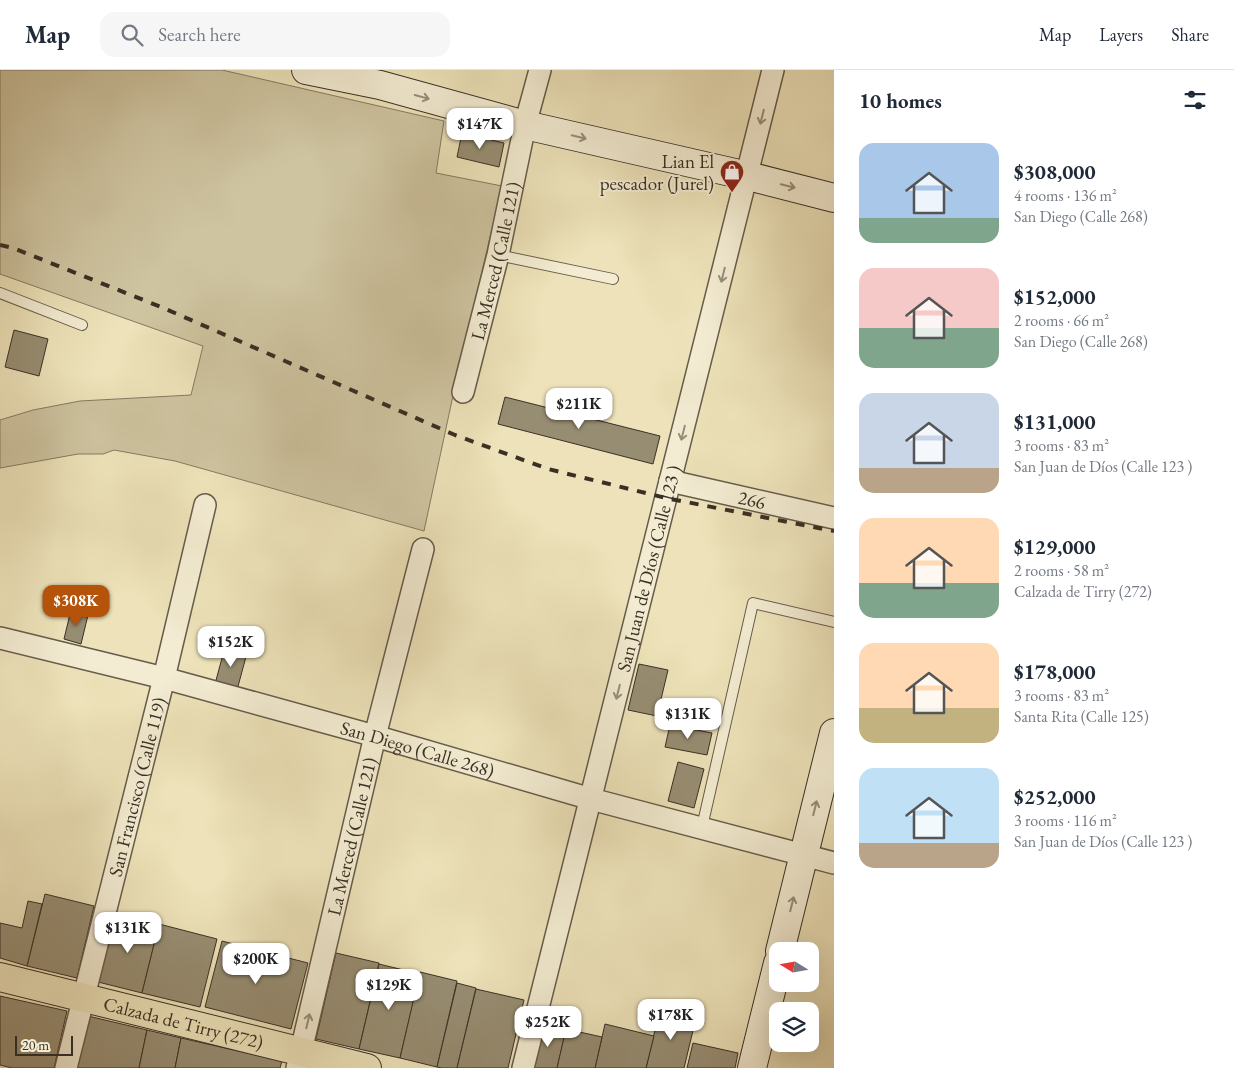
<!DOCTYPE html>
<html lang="en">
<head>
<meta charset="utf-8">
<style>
  body { margin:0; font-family:"EB Garamond",serif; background:#f6f6f7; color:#1f2937; height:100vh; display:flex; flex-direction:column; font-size:19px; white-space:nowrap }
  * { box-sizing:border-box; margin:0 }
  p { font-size:16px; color:#747a83 }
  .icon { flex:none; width:28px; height:28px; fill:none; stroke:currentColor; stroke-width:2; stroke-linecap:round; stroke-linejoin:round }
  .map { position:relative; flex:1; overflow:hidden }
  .sheet { display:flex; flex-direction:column; background:#fff; width:400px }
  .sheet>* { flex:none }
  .needle { width:32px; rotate:281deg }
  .controls { position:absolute; left:769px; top:872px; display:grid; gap:10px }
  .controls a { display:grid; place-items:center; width:50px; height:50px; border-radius:10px; background:#fff; box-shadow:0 5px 20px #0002; font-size:25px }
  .scale { position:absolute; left:15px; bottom:12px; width:58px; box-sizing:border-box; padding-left:5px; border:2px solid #393025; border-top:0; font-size:14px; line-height:18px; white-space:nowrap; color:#393025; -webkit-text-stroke:4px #f3ecd2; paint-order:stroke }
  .price { position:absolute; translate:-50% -42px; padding:0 11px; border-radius:10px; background:#fff; color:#222; font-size:16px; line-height:32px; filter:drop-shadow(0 1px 2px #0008) }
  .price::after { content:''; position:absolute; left:50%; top:30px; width:15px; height:11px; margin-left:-8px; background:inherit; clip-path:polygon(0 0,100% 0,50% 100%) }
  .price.current { background:#b45309; color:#fff }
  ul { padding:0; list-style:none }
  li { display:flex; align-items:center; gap:15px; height:125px; padding:0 25px }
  li span { display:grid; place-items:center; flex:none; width:140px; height:100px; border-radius:15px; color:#555 }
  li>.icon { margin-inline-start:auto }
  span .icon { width:60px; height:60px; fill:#fffc; stroke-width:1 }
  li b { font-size:21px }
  h2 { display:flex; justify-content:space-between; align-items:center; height:60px; padding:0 25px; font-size:21px }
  header { display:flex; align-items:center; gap:30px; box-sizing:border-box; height:70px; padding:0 25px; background:#fff; border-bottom:1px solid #e0e1e3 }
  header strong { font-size:24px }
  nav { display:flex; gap:28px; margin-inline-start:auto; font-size:18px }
  .search { width:350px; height:45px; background:#f6f6f7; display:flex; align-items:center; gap:12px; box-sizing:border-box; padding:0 18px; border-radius:15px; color:#747a83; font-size:19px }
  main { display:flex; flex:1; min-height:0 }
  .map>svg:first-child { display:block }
  .green { fill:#cec4a0; stroke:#847a62 }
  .building { fill:#978d72; stroke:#393025 }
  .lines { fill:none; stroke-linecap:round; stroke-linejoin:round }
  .lane-casing { stroke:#665c4a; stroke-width:12 }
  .street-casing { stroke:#665c4a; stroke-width:24 }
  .secondary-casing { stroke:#393025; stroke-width:30 }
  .primary-casing { stroke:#393025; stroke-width:30 }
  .lane { stroke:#f3ecd2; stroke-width:10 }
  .street { stroke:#f3ecd2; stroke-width:21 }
  .secondary { stroke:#f3ecd2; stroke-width:28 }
  .primary { stroke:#ede2b9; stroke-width:28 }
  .rail { stroke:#393025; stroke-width:4; stroke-dasharray:9 9; stroke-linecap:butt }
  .oneway { stroke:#968e7c }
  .labels { text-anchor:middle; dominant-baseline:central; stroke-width:4; stroke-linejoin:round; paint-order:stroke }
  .poi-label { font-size:19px; fill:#393025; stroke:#f3ecd2; text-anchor:end }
  .street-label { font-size:19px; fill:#393025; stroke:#f3ecd2 }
</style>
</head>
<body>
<header>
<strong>Map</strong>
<div class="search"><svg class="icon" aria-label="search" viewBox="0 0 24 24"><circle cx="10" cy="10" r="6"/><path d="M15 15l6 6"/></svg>Search here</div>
<nav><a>Map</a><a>Layers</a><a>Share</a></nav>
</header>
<main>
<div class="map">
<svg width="834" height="998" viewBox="0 0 834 998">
  <rect width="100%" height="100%" fill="#ede2b9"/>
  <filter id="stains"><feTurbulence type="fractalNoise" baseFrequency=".004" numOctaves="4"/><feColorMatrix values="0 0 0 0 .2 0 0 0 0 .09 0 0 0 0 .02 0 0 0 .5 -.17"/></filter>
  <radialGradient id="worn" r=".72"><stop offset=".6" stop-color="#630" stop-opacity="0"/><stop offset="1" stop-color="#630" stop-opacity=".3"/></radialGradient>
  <path class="green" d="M0,0H222L444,51L436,103L502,116L454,321L424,461L175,391L114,380L103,384H78L0,398V350L33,340L80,331L191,325L203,276L0,204Z"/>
  <g class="building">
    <path d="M462,63L504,73L499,97L457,87Z"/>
    <path d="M14,260L48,269L39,306L5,297Z"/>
    <path d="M505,327L660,366L653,394L498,354Z"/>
    <path d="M71,540L88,545L81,574L64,569Z"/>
    <path d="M225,577L247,583L237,620L215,614Z"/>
    <path d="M639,594L668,600L657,646L628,640Z"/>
    <path d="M670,655L712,663L707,685L665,677Z"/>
    <path d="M678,692L704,699L694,738L668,731Z"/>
    <path d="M45,824L94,836L77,908L27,896Z"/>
    <path d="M28,831L42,834L27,896L0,888V853L22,858Z"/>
    <path d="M115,844L159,855L142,923L98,912Z"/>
    <path d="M159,854L217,869L200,937L142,923Z"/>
    <path d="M222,871L308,893L291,959L205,937Z"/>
    <path d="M336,883L379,893L359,979L316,969Z"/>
    <path d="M379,894L420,904L400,988L359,979Z"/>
    <path d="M420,902L457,911L437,997L400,988Z"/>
    <path d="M457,913L476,918L457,998H442L437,997Z"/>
    <path d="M476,919L524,930L508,998H457Z"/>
    <path d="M0,926L67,941L54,998H12L0,995Z"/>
    <path d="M660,939L696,948L684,998H646Z"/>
    <path d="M88,946L147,960L139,998H76Z"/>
    <path d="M540,954L566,960L557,998H529Z"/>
    <path d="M605,954L654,966L646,998H595Z"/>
    <path d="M566,959L602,967L595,998H557Z"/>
    <path d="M147,960L181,968L175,998H139Z"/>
    <path d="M181,968L282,991L280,998H175Z"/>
    <path d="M693,973L738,983L735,998H687Z"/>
  </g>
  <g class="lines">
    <defs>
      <g id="lane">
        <path d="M498,185L613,209"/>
        <path d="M0,223L82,255"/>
        <path d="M702,757L753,533L834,552"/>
      </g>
      <g id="street">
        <path id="s1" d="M463,322L498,185L525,55L540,0"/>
        <path id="s2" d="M670,411L834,448"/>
        <path id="s3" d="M0,568L164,608L375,666L591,729L834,793"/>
        <path id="s4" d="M66,998L164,608L205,435"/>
        <path id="s5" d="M297,998L375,666L423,479"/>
        <path id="s6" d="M523,998L773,0"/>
      </g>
      <g id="secondary">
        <path d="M306,0L380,15L525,55L748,106L834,128"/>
        <path d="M780,881L834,663"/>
        <path d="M752,998L778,893"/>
      </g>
      <g id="primary">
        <path id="s7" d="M0,907L367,998"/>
      </g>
    </defs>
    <use href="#lane" class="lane-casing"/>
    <use href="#street" class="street-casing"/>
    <use href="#secondary" class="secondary-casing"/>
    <use href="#primary" class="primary-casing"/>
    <use href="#lane" class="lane"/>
    <use href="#street" class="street"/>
    <use href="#secondary" class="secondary"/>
    <use href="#primary" class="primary"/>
    <path class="rail" d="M0,175L13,178L161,237L455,365L548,399L666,428L834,461"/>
  </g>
  <defs><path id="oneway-shaft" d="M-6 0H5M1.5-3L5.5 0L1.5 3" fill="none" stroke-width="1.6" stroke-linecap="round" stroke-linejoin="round" transform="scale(1.25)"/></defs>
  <g class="oneway">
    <use href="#oneway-shaft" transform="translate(422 27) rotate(15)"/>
    <use href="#oneway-shaft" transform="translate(762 47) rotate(104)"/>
    <use href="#oneway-shaft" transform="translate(579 67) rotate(13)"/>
    <use href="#oneway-shaft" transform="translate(788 116) rotate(14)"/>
    <use href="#oneway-shaft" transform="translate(723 205) rotate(104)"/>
    <use href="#oneway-shaft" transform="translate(683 363) rotate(104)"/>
    <use href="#oneway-shaft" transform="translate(618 622) rotate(104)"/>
    <use href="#oneway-shaft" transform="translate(815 738) rotate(-76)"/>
    <use href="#oneway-shaft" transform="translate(792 834) rotate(-76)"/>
    <use href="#oneway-shaft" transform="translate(308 951) rotate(-77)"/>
  </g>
  <defs>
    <symbol id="shop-pin" viewBox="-11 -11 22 30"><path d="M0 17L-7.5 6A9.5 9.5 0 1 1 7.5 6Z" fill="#8f2418" stroke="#f3ecd2"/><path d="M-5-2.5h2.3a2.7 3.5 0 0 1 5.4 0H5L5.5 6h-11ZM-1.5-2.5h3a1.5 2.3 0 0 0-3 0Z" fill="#fff"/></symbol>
  </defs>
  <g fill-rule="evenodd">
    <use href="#shop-pin" x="718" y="88" width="28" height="38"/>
  </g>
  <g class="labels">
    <g class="poi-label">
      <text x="714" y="91">Lian El<tspan x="714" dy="22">pescador (Jurel)</tspan></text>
    </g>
    <g class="street-label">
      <text stroke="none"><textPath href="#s1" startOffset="135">La Merced (Calle 121)</textPath></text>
      <text stroke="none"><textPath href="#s2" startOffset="84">266</textPath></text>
      <text stroke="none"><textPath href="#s6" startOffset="515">San Juan de Díos (Calle 123 )</textPath></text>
      <text stroke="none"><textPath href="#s3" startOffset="432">San Diego (Calle 268)</textPath></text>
      <text stroke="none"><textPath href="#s4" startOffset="290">San Francisco (Calle 119)</textPath></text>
      <text stroke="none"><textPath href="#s5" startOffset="238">La Merced (Calle 121)</textPath></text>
      <text stroke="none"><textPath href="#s7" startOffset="189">Calzada de Tirry (272)</textPath></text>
    </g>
  </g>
  <rect width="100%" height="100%" filter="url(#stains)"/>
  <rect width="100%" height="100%" fill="url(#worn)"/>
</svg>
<div class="controls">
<a><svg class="needle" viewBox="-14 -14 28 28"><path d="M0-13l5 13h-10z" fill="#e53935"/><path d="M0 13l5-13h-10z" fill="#747a83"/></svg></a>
<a><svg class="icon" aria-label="layers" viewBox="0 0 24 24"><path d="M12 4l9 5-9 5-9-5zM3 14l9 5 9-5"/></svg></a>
</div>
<div class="scale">20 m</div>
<b class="price" style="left:480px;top:80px">$147K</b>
<b class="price" style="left:579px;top:360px">$211K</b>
<b class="price current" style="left:76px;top:557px">$308K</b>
<b class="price" style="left:231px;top:598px">$152K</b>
<b class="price" style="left:688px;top:670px">$131K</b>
<b class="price" style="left:128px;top:884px">$131K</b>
<b class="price" style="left:256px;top:915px">$200K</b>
<b class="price" style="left:389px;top:941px">$129K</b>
<b class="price" style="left:671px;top:971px">$178K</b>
<b class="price" style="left:548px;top:978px">$252K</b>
</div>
<section class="sheet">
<h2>10 homes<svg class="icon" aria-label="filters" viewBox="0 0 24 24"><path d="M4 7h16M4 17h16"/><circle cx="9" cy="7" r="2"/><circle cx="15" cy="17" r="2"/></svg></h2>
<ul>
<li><span style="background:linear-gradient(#a9c7e8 75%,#7fa58c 0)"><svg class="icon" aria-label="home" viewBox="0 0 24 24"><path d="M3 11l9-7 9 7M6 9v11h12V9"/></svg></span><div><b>$308,000</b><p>4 rooms · 136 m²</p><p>San Diego (Calle 268)</p></div></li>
<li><span style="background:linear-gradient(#f6c9c9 60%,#7fa58c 0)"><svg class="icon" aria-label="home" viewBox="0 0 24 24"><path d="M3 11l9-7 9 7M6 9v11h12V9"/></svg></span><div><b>$152,000</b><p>2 rooms · 66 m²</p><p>San Diego (Calle 268)</p></div></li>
<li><span style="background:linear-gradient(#c9d6e8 75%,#b9a48a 0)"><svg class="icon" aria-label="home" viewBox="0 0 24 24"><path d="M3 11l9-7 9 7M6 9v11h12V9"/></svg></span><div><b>$131,000</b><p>3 rooms · 83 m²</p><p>San Juan de Díos (Calle 123 )</p></div></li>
<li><span style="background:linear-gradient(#ffd9b3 65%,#7fa58c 0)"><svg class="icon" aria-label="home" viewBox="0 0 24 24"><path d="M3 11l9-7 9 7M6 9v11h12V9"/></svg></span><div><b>$129,000</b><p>2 rooms · 58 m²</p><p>Calzada de Tirry (272)</p></div></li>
<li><span style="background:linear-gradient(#ffd9b3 65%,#c2b280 0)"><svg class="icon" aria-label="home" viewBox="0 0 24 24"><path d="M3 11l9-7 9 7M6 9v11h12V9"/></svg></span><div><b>$178,000</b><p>3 rooms · 83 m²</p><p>Santa Rita (Calle 125)</p></div></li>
<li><span style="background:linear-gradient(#bfe0f5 75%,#b9a48a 0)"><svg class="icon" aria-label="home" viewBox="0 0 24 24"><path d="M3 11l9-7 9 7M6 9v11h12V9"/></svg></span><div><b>$252,000</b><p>3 rooms · 116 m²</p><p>San Juan de Díos (Calle 123 )</p></div></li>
</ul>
</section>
</main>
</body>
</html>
